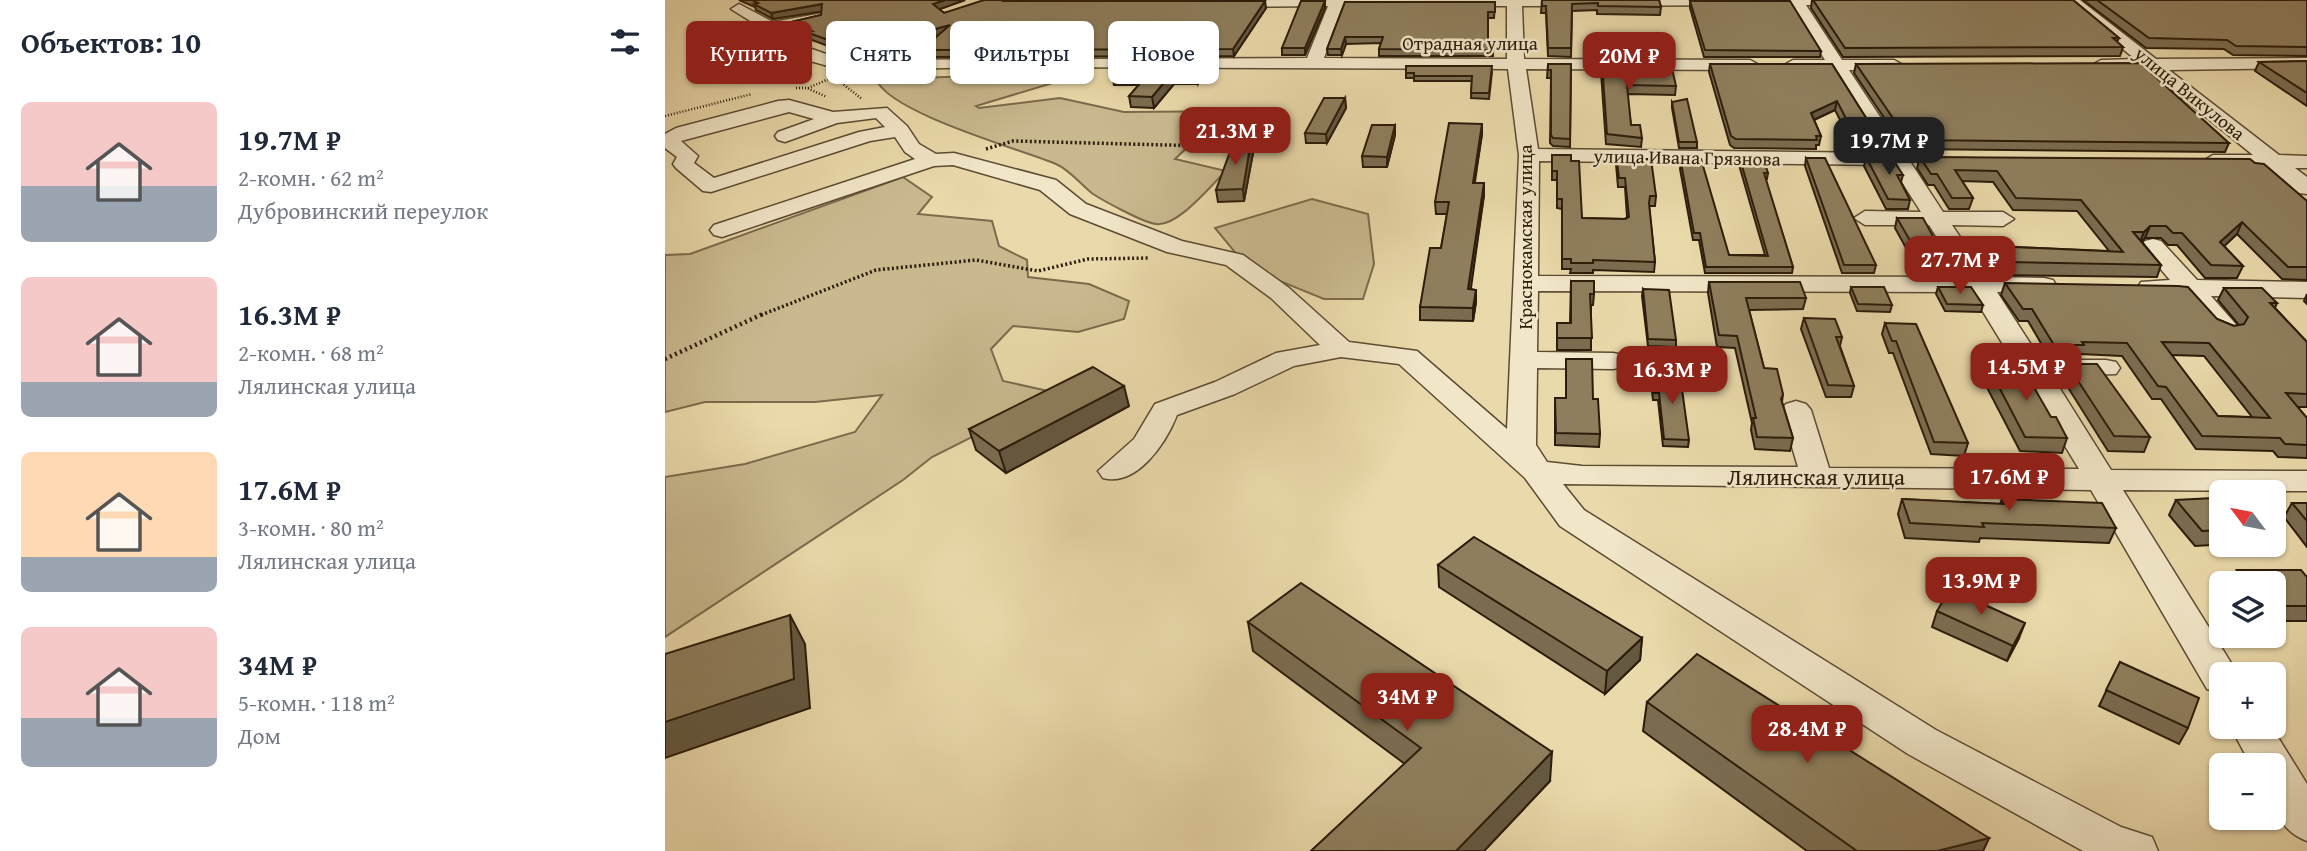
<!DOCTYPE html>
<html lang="ru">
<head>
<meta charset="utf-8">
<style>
  body { margin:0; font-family:"Gentium Book Plus",serif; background:#f2f2f3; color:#1f2937; height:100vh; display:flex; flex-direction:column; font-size:26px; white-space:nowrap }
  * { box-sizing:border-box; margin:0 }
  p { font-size:23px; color:#747a83 }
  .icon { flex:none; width:38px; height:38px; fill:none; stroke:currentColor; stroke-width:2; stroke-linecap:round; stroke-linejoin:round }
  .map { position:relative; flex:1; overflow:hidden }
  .drawer { display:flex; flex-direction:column; background:#fff; width:665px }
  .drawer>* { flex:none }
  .hud { position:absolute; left:21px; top:21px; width:665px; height:63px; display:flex; gap:14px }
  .needle { width:46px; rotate:302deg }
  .fabs { position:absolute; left:1544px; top:480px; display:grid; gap:14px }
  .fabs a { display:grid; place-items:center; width:77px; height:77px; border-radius:10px; background:#fff; box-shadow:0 2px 5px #0004; font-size:35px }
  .price { position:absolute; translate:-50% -60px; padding:0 16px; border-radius:14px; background:#8f2418; color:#fff; font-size:23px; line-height:46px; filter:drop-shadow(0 2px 4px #0008) }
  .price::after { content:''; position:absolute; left:50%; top:42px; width:21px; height:16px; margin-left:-10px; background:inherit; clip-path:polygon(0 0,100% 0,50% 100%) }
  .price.on { background:#222; color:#fff }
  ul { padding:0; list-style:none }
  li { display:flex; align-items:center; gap:21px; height:175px; padding:0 21px }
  li span { display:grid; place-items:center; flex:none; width:196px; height:140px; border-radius:10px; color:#555 }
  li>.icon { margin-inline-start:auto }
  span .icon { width:84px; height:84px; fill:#fffc; stroke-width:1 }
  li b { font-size:30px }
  h2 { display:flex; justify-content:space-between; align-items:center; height:84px; padding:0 21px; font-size:30px }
  .chip { padding:0 24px; border-radius:10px; background:#fff; box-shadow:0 2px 5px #0004; font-size:24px; line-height:63px }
  .chip.on { background:#8f2418; color:#fff }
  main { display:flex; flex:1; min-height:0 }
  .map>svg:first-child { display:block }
  .green { fill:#cab98f; stroke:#7b6a4c; stroke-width:2 }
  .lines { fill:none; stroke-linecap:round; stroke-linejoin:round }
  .minor-casing { stroke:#5c4b32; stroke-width:3 }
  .path-far2 { stroke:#2c1c0a; stroke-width:2.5; stroke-dasharray:1 2; stroke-linecap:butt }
  .path-far1 { stroke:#2c1c0a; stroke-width:3.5; stroke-dasharray:2 2.5; stroke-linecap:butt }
  .path { stroke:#2c1c0a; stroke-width:4.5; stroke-dasharray:2 3.5; stroke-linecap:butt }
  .minor { fill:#f1e6c8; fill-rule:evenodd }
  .wall { fill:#7b6c50; stroke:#2c1c0a; stroke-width:2; fill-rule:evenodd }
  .shaded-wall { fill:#645841; stroke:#2c1c0a; stroke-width:2 }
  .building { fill:#8f7e5d; stroke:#2c1c0a; stroke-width:2; fill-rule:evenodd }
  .labels { text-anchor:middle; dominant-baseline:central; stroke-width:5; stroke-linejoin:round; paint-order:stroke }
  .far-street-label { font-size:19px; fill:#2c1c0a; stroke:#f1e6c8 }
  .street-label { font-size:23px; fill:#2c1c0a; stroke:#f1e6c8 }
</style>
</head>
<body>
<main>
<section class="drawer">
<h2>Объектов: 10<svg class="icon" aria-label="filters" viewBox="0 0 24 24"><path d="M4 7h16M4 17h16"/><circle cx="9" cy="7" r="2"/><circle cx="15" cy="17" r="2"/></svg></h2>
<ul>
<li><span style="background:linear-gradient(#f6c9c9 60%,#9aa5b1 0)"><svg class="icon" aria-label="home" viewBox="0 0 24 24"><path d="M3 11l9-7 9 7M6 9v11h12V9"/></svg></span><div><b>19.7M ₽</b><p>2-комн. · 62 m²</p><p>Дубровинский переулок</p></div></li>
<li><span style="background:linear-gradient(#f6c9c9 75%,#9aa5b1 0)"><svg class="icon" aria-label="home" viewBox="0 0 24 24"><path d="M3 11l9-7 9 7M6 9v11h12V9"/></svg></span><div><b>16.3M ₽</b><p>2-комн. · 68 m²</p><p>Лялинская улица</p></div></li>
<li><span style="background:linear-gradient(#ffd9b3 75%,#9aa5b1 0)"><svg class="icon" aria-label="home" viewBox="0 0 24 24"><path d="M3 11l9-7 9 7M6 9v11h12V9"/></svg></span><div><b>17.6M ₽</b><p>3-комн. · 80 m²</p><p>Лялинская улица</p></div></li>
<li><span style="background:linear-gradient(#f6c9c9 65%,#9aa5b1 0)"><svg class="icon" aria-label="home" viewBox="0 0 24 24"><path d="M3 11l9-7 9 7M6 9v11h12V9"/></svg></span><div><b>34M ₽</b><p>5-комн. · 118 m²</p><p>Дом</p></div></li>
</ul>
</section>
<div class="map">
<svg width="1642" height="851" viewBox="0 0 1642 851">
  <rect width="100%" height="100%" fill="#ead9aa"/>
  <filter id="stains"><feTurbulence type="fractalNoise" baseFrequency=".00286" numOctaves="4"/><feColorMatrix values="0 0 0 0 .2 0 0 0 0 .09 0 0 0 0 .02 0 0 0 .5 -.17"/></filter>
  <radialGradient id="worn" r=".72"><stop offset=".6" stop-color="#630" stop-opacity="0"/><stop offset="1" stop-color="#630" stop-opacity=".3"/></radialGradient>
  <g class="green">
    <path d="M391,74L411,76L311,106L314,108L395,98L459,112L581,111L567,132L527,143L510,159L561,171C545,186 513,227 491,224C479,223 439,201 428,194C416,185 405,170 391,164C355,149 224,113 211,79Z"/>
    <path d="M238,177L267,197L253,214L327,221L334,246L362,260L363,277L424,284L464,301L459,319L413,332L348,326L326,349L338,381L383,391L329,426L267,457L238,480L0,637V477L80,464L190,432L217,395L150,402H40L0,412V255L25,254Z"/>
    <path d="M647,199L703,214L709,264L698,299H659L583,268L550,228Z"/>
  </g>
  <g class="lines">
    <defs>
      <g id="minor">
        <path d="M332,0H396L397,1C386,10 343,9 332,0Z"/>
        <path d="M555,0H1220L1212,5H1141L1177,60H1229L1238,65L1229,70H1184L1239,153L1249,159L1246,163L1278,212H1338L1349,219L1338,226L1287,225L1322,277L1379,278L1388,280L1391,285L1388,290L1332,292L1376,360H1441L1451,362L1455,368L1451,374L1387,376L1446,470L1642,471V491L1458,490L1573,674H1556V693L1542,689L1426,490L898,484L919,510L1271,730L1456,827L1487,837L1493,851H1418L1243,754L895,526L860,478L734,364L676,357L629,366L570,394L512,415C501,443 472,487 438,478L433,471L469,439L490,404L550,382L611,353L655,345L606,298L561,265L502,252L405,214L375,190L288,165L269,166L57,237L49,235L45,230L49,225L250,159L240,152L230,137L205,141L46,192L38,191L11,168L8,164L12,157L0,148V134L11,128L113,101L124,100L168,112L222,108L242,126L254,144L271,154L289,153L391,180L421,204L517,241L578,255L624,288L684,342L752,351L842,429L854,155L843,69L333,67L177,70L124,55L112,48L111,37L66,9L74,4L108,22L158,13V19L120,28L128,35L127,42L178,60L642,58L663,6L561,7L556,5ZM1125,5L1160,60H1128L1119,65L1128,70H1167L1218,153L873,149L861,69L1085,70L1094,65L1085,60L859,59L857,6ZM678,6H842V59L659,58ZM124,112L149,119L113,132L110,136L113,140L120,142L172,123L211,118L220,127L194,132L49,178L29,163L33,156L16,141ZM874,161L1226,165L1256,212L1200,211L1189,218L1200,225H1264L1297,277L873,276ZM873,291L1306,292L1414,469L1164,468L1146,410L1141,404L1131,401L1121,404L1116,410L1133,467L917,466L882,462L871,445L872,368L948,369L958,367L962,361L958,355L948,353L872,352Z"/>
        <path d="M1398,0H1415L1491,59L1642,58V68L1504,70L1614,155L1642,156V168H1630L1642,177V194L1634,193L1604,168L1541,165L1538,161L1548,155H1588L1483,70L1430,69L1427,65L1436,60L1470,59Z"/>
        <path d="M1488,239L1496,241L1532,280L1642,282V298L1546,296L1575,329L1571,335C1547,341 1532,312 1518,295L1476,292L1473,287L1476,282L1505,280L1476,246L1480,241Z"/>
        <path d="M1565,726H1606L1642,784V841C1607,828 1608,797 1608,765H1586Z"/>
      </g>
    </defs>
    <use href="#minor" class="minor-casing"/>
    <g class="path-far2">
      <path d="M174,81L197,99"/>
      <path d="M131,88H142L162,97"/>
      <path d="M143,88L164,79"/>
      <path d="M0,116L87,94"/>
    </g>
    <g class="path-far1">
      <path d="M321,149L348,141L540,146"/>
      <path d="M96,315L211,270L311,260L373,271L423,259L485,258"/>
    </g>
    <path class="path" d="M0,359L100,313"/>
    <use href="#minor" class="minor"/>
  </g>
  <g class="wall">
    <path d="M74,0H300L274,9L279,13L338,1L601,8L569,56L258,57L256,50L273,36L193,57L144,39L142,35L128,29L126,22L156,15L157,11L108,19L91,10L90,7Z"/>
    <path d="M877,0H994L996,7L995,15L932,14V10L907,11L906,57L883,56L881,13H876Z"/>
    <path d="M1147,0H1408L1454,38L1452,42L1458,47L1455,56L1178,57L1146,8Z"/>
    <path d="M1418,0H1642V56L1568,55L1559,49L1481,48Z"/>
    <path d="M1025,1L1156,51L1155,57H1039L1025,8Z"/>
    <path d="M680,2H830L829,18H823V47L828,50V56H714V49L716,43L681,44L677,55H663L662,49Z"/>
    <path d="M660,8L640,55H617V48Z"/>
    <path d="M1642,61V106L1590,71L1594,62Z"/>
    <path d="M937,63L1011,86L1010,95L962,94L966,125L977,138L976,147L941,144L936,72Z"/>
    <path d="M883,64H906L905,147L888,146L885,143L886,78H882Z"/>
    <path d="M1045,64H1167L1215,140L1213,149H1190L1170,110L1149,120L1156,136L1154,145H1151V149L1069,148L1065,145L1044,72Z"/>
    <path d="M1191,64L1564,143L1560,152L1240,149L1189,73Z"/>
    <path d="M741,66L827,72L824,99L806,98L807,81H749V78H741Z"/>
    <path d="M541,70L533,84H509L489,108L466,107L464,96L474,85H449L447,74Z"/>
    <path d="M680,98L681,108L662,143H641L640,133Z"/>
    <path d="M1007,102L1032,142V148H1014L1007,108Z"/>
    <path d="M730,125V135L722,167H698L697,156Z"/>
    <path d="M817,134L809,183L819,195L805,289L811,290V302L808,321L755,320V307L776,248L782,214H771L770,202Z"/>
    <path d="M586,141L588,153L579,201L553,202L551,190Z"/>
    <path d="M887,155L906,161L917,218L960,219L962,217L960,187H953L951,164V155L979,159L991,196L990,206H984L990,262L989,272L928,270V273H905L906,269H897V209L892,208V180H887Z"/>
    <path d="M1201,157L1238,175L1236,182L1245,200L1243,209H1221L1199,166Z"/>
    <path d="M1255,157L1590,163L1642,201V280L1617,279L1572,234L1559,246L1578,266L1572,278H1540L1512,245H1503L1496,238H1480L1477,242L1496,265L1492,277L1333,275L1323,258L1327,246L1444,251L1412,211L1348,210L1328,182L1297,181L1308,198L1304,209H1284L1269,185H1263L1252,168Z"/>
    <path d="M1141,158L1211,265L1209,273H1177L1140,166Z"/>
    <path d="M1018,159L1064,255H1100L1074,165L1075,159L1103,173L1102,179H1100L1128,267L1127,273H1040L1034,240H1028L1015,169L1016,163H1017Z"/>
    <path d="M1232,218L1283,264L1281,273H1255L1230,228Z"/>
    <path d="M906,281L929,294L928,305H926V350H892V323H905Z"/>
    <path d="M1044,282L1141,298L1138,309L1084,310L1099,368L1118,394L1117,402L1128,438L1125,451L1090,449L1086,430L1087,423L1070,348L1052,347L1043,293Z"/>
    <path d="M1340,283L1552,319L1569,326L1574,325L1553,300L1559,288L1612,303L1610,308L1642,342V407H1632L1642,418V458L1613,457L1608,451L1531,449L1496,399H1487L1457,356L1415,354L1414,357H1384L1363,321H1354L1336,295ZM1506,355L1539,356L1587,417L1553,416Z"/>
    <path d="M1186,287L1227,305L1225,312L1192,311L1185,293Z"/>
    <path d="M1273,287L1318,305L1316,312L1280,311L1271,294Z"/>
    <path d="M978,289L1011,340V347L983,346L977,296Z"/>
    <path d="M1642,294V304L1639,301Z"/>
    <path d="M1139,318L1177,337L1175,346L1189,386L1186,397H1161L1136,329Z"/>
    <path d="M1220,323L1303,443L1299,456L1266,454L1228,353H1224L1217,334Z"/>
    <path d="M1322,364L1386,417L1402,438L1397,453L1355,451L1317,378Z"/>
    <path d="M1402,364L1485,437L1479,452L1443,451L1397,378Z"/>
    <path d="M987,374L1024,440L1023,447L998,446L993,400H988L986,381Z"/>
    <path d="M890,398L928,399L935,434L934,447L890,445Z"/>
    <path d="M464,406L341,473L311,450L304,429Z"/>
    <path d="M1237,499L1335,504L1337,499L1451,528L1444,543L1315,538L1314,542L1240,538L1233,514Z"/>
    <path d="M1511,500L1556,506V544H1563L1530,546L1504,515Z"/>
    <path d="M1627,503H1642V547L1619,517Z"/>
    <path d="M773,565L977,638L975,660L940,694L774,587Z"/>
    <path d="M1572,570L1642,577V621H1608V583H1565Z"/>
    <path d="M1272,611L1354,638L1342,661L1267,627Z"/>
    <path d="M583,622L885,781L819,851H646L740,764L588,651Z"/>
    <path d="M1455,662L1523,728L1514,744L1434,706Z"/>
    <path d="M982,702L1324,838L1318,851H1142L978,731Z"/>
  </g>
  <g class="shaded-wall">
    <path d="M280,0H300L270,11L268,4Z"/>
    <path d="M600,1L601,8L569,56L568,49Z"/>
    <path d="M660,1V8L640,55V48Z"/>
    <path d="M157,4L160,11L108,19L106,13Z"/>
    <path d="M285,25L287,32L193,57L191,50Z"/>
    <path d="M680,37L681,44L677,55L676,49Z"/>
    <path d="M539,60L541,70L533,84L531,73Z"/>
    <path d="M507,73L509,84L489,108L487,97Z"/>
    <path d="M680,98L681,108L662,143L661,134Z"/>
    <path d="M1172,101L1170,110L1144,122L1146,113Z"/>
    <path d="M817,124V134L808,195V183Z"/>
    <path d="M730,125V135L722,167V157Z"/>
    <path d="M586,141L588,153L579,201L578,189Z"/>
    <path d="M819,183V195L804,302L803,289Z"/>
    <path d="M1577,222L1572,234L1550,255L1555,242Z"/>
    <path d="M1485,226L1480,238L1474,244L1479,232Z"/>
    <path d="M811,290V302L808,321V308Z"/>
    <path d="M459,386L464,406L341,473L334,451Z"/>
    <path d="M125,615L140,644L145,708L0,758V722Z"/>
    <path d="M1360,623L1354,638L1342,661L1348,646Z"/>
    <path d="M977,638L975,660L940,694L942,671Z"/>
    <path d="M887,752L885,781L819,851H791Z"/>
    <path d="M1324,838L1318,851H1272Z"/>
  </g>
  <g class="building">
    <path d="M87,0H280L268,4L279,13L319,0H336L338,1H600L568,49L256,50L285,25L191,50L141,32L147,31L126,22L156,15L157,4L106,13L89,4L93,3Z"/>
    <path d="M877,0H994L996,7L933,6V3L907,4L906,48H883L881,6H877Z"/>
    <path d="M1148,0H1408L1454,38H1448L1458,47L1180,48Z"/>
    <path d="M1432,0H1642V47L1571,46L1562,40L1484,38Z"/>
    <path d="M636,1H660L640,48H617Z"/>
    <path d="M1025,1H1125L1156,51L1040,50Z"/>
    <path d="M680,2H830V12H823V47L828,50L714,49L718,37H680L676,49H662Z"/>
    <path d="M458,60H539L531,73H507L487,97L464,96L483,74H447Z"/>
    <path d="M1642,61V93L1594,62Z"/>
    <path d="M937,63L1006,64L1011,86L962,85L966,125H975L977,138L942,134Z"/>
    <path d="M1475,63L1564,143L1243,140L1191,64Z"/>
    <path d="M883,64H906L905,139L888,138L886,135V70H883Z"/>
    <path d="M1045,64H1167L1215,140H1192L1172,101L1146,113L1156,136H1151L1152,140L1071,139L1066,136Z"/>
    <path d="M741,66H827L824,93H806L807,76H749V73H741Z"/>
    <path d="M659,98H680L661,134L640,133Z"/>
    <path d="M1022,99L1032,142H1014L1007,102Z"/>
    <path d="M784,123L817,124L808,183H819L803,289L811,290L808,308L755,307L765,248H776L784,202H770Z"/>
    <path d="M707,125H730L722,157L697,156Z"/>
    <path d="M569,141H586L578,189L551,190Z"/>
    <path d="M887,155H906V161H914L917,218L960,219L964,217L960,178H954L951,155H979V159H986L991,196H985L984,203L990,262L928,260V263H906V259H897V199H892V171H887Z"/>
    <path d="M1201,157L1227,158L1238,175H1232L1245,200L1223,199Z"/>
    <path d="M1255,157L1585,159L1590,163L1599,164L1642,201V267H1623L1577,222L1555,242L1578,266L1546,265L1517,233H1508L1501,226H1485L1479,232H1468L1496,265L1337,262L1327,246L1458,252L1416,200L1351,198L1332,171L1290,170L1308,198H1287L1272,174H1266Z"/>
    <path d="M1141,158H1160L1211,265H1179Z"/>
    <path d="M1018,159H1036L1064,255L1103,256L1075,159L1099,160L1103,173H1099L1128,267H1041L1035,233H1029L1016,163H1018Z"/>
    <path d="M1232,218H1258L1283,264L1258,263Z"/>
    <path d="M906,281H929V294H925L927,338H892V323H906Z"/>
    <path d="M1044,282H1135L1141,298H1081L1099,368L1112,369L1118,394L1116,399L1128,438L1092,437L1088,418H1091L1072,336L1054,335Z"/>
    <path d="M1340,283L1513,286L1523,287L1552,319L1569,326L1579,324L1583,317L1559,288H1597L1612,303H1605L1642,342V394L1621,393L1642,418V445L1620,444L1615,438L1537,436L1501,387L1493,386L1462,343L1417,342L1419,345H1389L1367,309H1358ZM1497,342L1544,343L1605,418L1553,416Z"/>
    <path d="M1186,287H1219L1227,305L1193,304Z"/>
    <path d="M1273,287H1306L1318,305L1282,304Z"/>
    <path d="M978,289L1004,290L1011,340L983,339Z"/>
    <path d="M1139,318L1170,319L1177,337H1171L1189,386L1163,385Z"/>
    <path d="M1220,323L1251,324L1303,443L1269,442L1231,341H1227Z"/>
    <path d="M901,359H927L928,399H933L935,434L891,433L890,398H901Z"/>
    <path d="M1322,364L1356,365L1386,417H1391L1402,438L1360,437Z"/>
    <path d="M1402,364H1432L1485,437L1449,436Z"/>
    <path d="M428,367L459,386L334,451L304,429Z"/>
    <path d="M987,374L1015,375L1024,440L999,439L994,393H989Z"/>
    <path d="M1549,498L1556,506V530L1537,531L1511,500Z"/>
    <path d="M1237,499L1339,504L1337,499L1437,503L1451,528L1317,523L1319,527L1245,523Z"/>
    <path d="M1627,503H1642V521Z"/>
    <path d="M809,537L977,638L942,671L773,565Z"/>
    <path d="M1572,570H1636L1642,577V606H1608V583H1582Z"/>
    <path d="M636,583L887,752L791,851H646L756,748L583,622Z"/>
    <path d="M1285,589L1360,623L1348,646L1272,611Z"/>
    <path d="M125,615L129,679L0,722V654Z"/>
    <path d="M1032,654L1324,838L1272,851H1192L982,702Z"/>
    <path d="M1455,662L1534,698L1523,728L1441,690Z"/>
  </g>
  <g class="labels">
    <g class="far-street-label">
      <text x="805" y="43">Отрадная улица</text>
      <text transform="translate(1525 93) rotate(39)">улица Викулова</text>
      <text transform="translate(1022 157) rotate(1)">улица Ивана Грязнова</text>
      <text transform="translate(860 237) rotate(-90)">Краснокамская улица</text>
    </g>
    <g class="street-label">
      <text x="1151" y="476">Лялинская улица</text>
    </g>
  </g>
  <rect width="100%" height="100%" filter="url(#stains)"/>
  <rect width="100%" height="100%" fill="url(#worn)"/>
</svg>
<div class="fabs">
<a><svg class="needle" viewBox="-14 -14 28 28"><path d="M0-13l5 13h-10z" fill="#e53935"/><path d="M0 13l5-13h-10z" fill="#747a83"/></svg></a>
<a><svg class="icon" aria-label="layers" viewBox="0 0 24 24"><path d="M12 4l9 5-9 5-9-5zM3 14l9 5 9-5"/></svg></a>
<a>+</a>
<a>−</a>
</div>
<b class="price" style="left:964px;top:92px">20M ₽</b>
<b class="price" style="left:570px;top:167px">21.3M ₽</b>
<b class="price on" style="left:1224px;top:177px">19.7M ₽</b>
<b class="price" style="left:1295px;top:296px">27.7M ₽</b>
<b class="price" style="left:1361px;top:403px">14.5M ₽</b>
<b class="price" style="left:1007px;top:406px">16.3M ₽</b>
<b class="price" style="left:1344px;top:513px">17.6M ₽</b>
<b class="price" style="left:1316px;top:617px">13.9M ₽</b>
<b class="price" style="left:742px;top:733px">34M ₽</b>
<b class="price" style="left:1142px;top:765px">28.4M ₽</b>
<div class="hud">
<a class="chip on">Купить</a>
<a class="chip">Снять</a>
<a class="chip">Фильтры</a>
<a class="chip">Новое</a>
</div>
</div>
</main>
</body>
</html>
